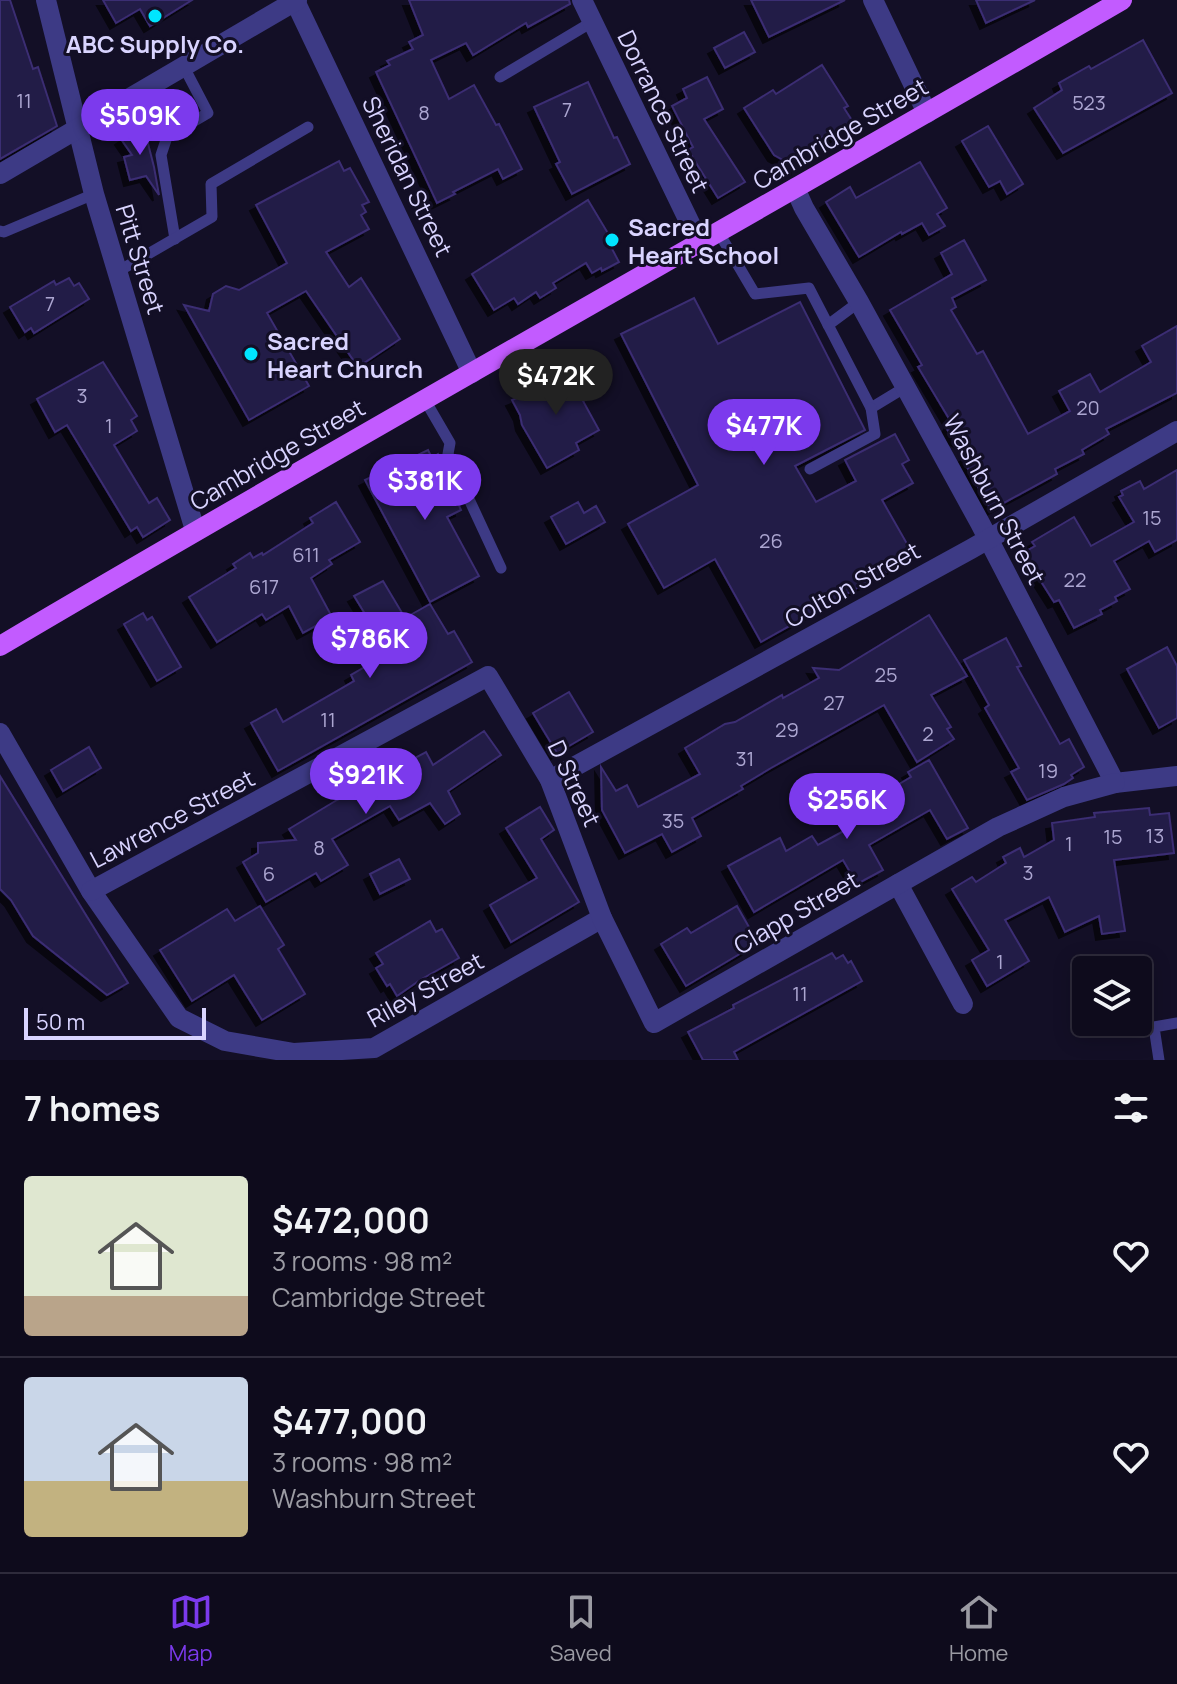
<!DOCTYPE html>
<html lang="en">
<head>
<meta charset="utf-8">
<style>
  body { margin:0; font-family:Manrope,sans-serif; background:#1c1929; color:#f1f3f6; height:100vh; display:flex; flex-direction:column; font-size:30px; white-space:nowrap }
  * { box-sizing:border-box; margin:0 }
  p { font-size:26px; color:#9b9ba3 }
  .icon { flex:none; width:44px; height:44px; fill:none; stroke:currentColor; stroke-width:2; stroke-linecap:round; stroke-linejoin:round }
  .map { position:relative; height:1060px; overflow:hidden }
  .drawer { display:flex; flex-direction:column; background:#0e0b1c; flex:1 }
  .drawer>* { flex:none }
  .controls { position:absolute; left:1072px; top:956px; display:grid; gap:16px }
  .controls a { display:grid; place-items:center; width:80px; height:80px; border-radius:8px; background:#0e0b1c; box-shadow:0 4px 20px #0003,0 0 0 2px #2e2b3b; font-size:40px }
  .scale { position:absolute; left:24px; bottom:20px; width:182px; box-sizing:border-box; padding-left:8px; border:4px solid #d9d4ff; border-top:0; font-size:22px; line-height:28px; white-space:nowrap; color:#d9d4ff; -webkit-text-stroke:6px #130f26; paint-order:stroke }
  .price { position:absolute; translate:-50% -68px; padding:0 18px; border-radius:28px; background:#7c3aed; color:#fff; font-size:26px; line-height:52px; filter:drop-shadow(0 2px 4px #0008) }
  .price::after { content:''; position:absolute; left:50%; top:48px; width:24px; height:18px; margin-left:-12px; background:inherit; clip-path:polygon(0 0,100% 0,50% 100%) }
  .price.current { background:#222; color:#fff }
  ul { padding:0; list-style:none }
  li { display:flex; align-items:center; gap:24px; height:200px; padding:0 24px }
  li+li { border-top:2px solid #2e2b3b }
  li span { display:grid; place-items:center; flex:none; width:224px; height:160px; border-radius:8px; color:#555 }
  li>.icon { margin-inline-start:auto }
  span .icon { width:96px; height:96px; fill:#fffc; stroke-width:1 }
  li b { font-size:34px }
  h2 { display:flex; justify-content:space-between; align-items:center; height:96px; padding:0 24px; font-size:34px }
  .tab-bar { display:flex; justify-content:space-around; align-items:center; height:112px; border-top:2px solid #2e2b3b; background:#0e0b1c; font-size:22px; color:#9b9ba3 }
  .tab-bar a { display:grid; justify-items:center; gap:4px }
  .tab-bar .current { color:#7c3aed }
  .map>svg:first-child { display:block }
  .building { fill:#241b47; stroke:#3b2d73; stroke-width:2; filter:url(#shadow) }
  .lines { fill:none; stroke-linecap:round; stroke-linejoin:round }
  .lane { stroke:#3d3a85; stroke-width:11 }
  .street { stroke:#3d3a85; stroke-width:20 }
  .primary { stroke:#c25bff; stroke-width:20 }
  .poi-dot { fill:#00e5ff; stroke:#130f26; stroke-width:3 }
  .labels { text-anchor:middle; dominant-baseline:central; stroke-width:6; stroke-linejoin:round; paint-order:stroke }
  .number-label { font-size:20px; fill:#aca6d1 }
  .poi-label { font-size:24px; font-weight:bold; fill:#d9d4ff; stroke:#130f26; text-anchor:start }
  .street-label { font-size:24px; fill:#d9d4ff; stroke:#130f26 }
</style>
</head>
<body>
<div class="map">
<svg width="1177" height="1060" viewBox="0 0 1177 1060">
  <defs>
    <filter id="shadow"><feDropShadow dx="-6" dy="6" stdDeviation="0" flood-color="#0009"/></filter>
  </defs>
  <rect width="100%" height="100%" fill="#130f26"/>
  <g class="building">
    <path d="M0,0H10L33,69L38,67L57,126L0,159Z"/>
    <path d="M103,0H192L150,26L140,9L116,23Z"/>
    <path d="M409,0H569L570,4L528,27L526,23L473,55L466,43L431,60L449,99L474,85L496,125L499,124L522,169L503,179L498,169L453,192L455,194L437,203L376,72L390,65L387,61L413,49L409,42L423,35Z"/>
    <path d="M751,0H845L769,37Z"/>
    <path d="M976,0H1035L986,23Z"/>
    <path d="M744,32L755,52L725,68L714,48Z"/>
    <path d="M1143,40L1172,93L1063,153L1034,108L1062,90L1059,83L1089,66L1091,69Z"/>
    <path d="M822,65L848,106L844,108L853,122L841,129L836,137L824,136L799,153L797,168L774,155L744,108L773,90L776,94Z"/>
    <path d="M707,77L723,109L704,119L745,182L718,198L688,150L693,147L672,106L687,98L683,89Z"/>
    <path d="M588,82L614,138L617,137L630,164L572,194L556,164L560,162L534,107Z"/>
    <path d="M143,124L154,167L159,195L146,176L130,180L124,157L132,155L121,139Z"/>
    <path d="M988,126L1023,184L1007,194L1000,181L989,187L962,141Z"/>
    <path d="M339,161L344,171L350,168L369,202L362,205L366,212L361,215L369,229L326,252L349,287L361,278L400,339L358,367L306,291L267,313L309,386L249,420L184,305L209,311L213,294L226,286L239,290L287,263L256,205Z"/>
    <path d="M920,162L947,208L937,214L945,226L929,235L922,223L902,234L901,232L859,257L826,202L850,187L856,198Z"/>
    <path d="M588,200L615,245L611,247L619,262L602,271L601,268L592,273L586,263L553,283L556,288L540,298L536,292L518,304L514,298L494,310L472,274Z"/>
    <path d="M964,240L986,280L952,298L956,307L951,310L977,354L983,351L1028,434L1070,411L1059,391L1090,374L1100,392L1151,362L1142,346L1177,326V393L1106,429L1109,434L1082,450L1084,454L1055,469L1057,474L991,510L962,458L975,450L951,436L947,429L951,422L918,367L922,365L890,310L952,274L941,253Z"/>
    <path d="M69,278L74,286L79,283L89,299L34,333L31,328L25,332L10,307L54,281L56,285Z"/>
    <path d="M694,298L718,344L800,302L865,430L795,466L816,502L856,481L845,460L895,434L909,460L902,464L913,483L882,500L914,556L761,642L715,559L664,588L628,524L698,485L621,334Z"/>
    <path d="M103,362L137,416L131,420L137,431L114,445L149,503L157,498L170,520L143,537L137,527L131,531L67,425L55,432L37,399Z"/>
    <path d="M563,368L566,373L570,371L587,399L583,401L599,430L576,443L579,450L547,468L522,425L520,415L512,400L547,386L543,379Z"/>
    <path d="M428,450L432,458L438,454L453,484L451,488L461,510L447,517L479,576L430,602L365,480Z"/>
    <path d="M1177,470V540L1155,552L1149,541L1114,561L1130,589L1115,597L1117,601L1100,610L1102,614L1074,628L1059,600L1054,602L1023,553L1035,546L1032,542L1074,517L1091,546L1134,522L1119,497L1123,495L1121,491L1140,481L1144,489Z"/>
    <path d="M336,502L360,542L329,560L332,564L311,578L332,617L303,633L289,606L266,620L262,614L217,642L189,597L236,568L233,564L250,553L253,558L262,553L263,555L313,523L310,518Z"/>
    <path d="M578,502L584,513L596,506L605,522L566,544L551,517Z"/>
    <path d="M383,581L405,618L430,604L448,634L454,631L472,662L278,771L251,723L276,709L283,722L354,681L351,675L389,653L354,596Z"/>
    <path d="M143,613L147,620L152,617L181,667L157,681L124,624Z"/>
    <path d="M929,615L967,676L931,695L951,727L947,729L954,739L917,762L884,705L771,768L741,786L743,789L692,818L701,836L672,852L662,834L625,853L602,810L601,767L616,791L627,785L638,807L700,774L685,748L725,724L735,722L782,695L783,698L819,678L813,668L839,670Z"/>
    <path d="M1006,638L1021,666L1017,667L1060,744L1069,739L1084,767L1071,775L1073,778L1064,784L1027,800L1011,772L1019,768L985,708L989,705L964,660Z"/>
    <path d="M1167,647L1177,666V718L1159,728L1127,669Z"/>
    <path d="M569,692L593,732L557,753L533,713Z"/>
    <path d="M484,731L501,755L448,791L460,814L445,824L430,803L399,820L390,806L332,839L348,865L321,881L316,873L266,902L243,862L258,853V843L296,840L289,829L337,800L426,752L433,765Z"/>
    <path d="M89,747L101,768L63,791L51,770Z"/>
    <path d="M929,760L968,828L947,839L930,810L869,845L883,870L857,884L843,860L754,912L728,866L780,838L786,851L812,836L818,845L884,809L877,797L911,777L908,772Z"/>
    <path d="M0,776L128,983L107,995L33,936L11,900L0,889Z"/>
    <path d="M540,807L554,830L541,839L579,902L511,942L490,905L537,878L506,828Z"/>
    <path d="M1149,808L1150,815L1169,813L1174,853L1114,860L1125,931L1102,934L1099,916L1065,932L1049,897L1005,920L1029,961L987,986L972,960L989,950L952,889L972,877L976,882L1006,863L1003,857L1020,848L1024,857L1054,840L1052,823L1095,817L1094,813Z"/>
    <path d="M399,859L410,879L380,894L370,874Z"/>
    <path d="M260,906L284,945L278,949L305,994L262,1020L234,975L192,1001L160,950L227,909L235,921Z"/>
    <path d="M737,906L758,943L686,986L661,944L687,928L691,933Z"/>
    <path d="M430,921L436,932L442,929L459,958L420,980L397,996L390,984L387,986L376,968L383,964L376,953Z"/>
    <path d="M832,953L836,959L843,955L848,963L851,961L862,981L734,1052L738,1060H703L688,1032L734,1008L733,1005Z"/>
  </g>
  <g class="lines">
    <g class="lane">
      <path d="M500,77L592,22"/>
      <path d="M0,231L4,232L94,194"/>
      <path d="M719,233L755,294L809,288L871,408L904,388"/>
      <path d="M175,239L161,155L167,137L208,113L184,67"/>
      <path d="M117,272L212,217L211,184L308,127"/>
      <path d="M828,325L859,302"/>
      <path d="M425,400L450,443L448,454L501,568"/>
      <path d="M810,469L875,434L871,408"/>
      <path d="M1159,1060L1154,1027L1177,1023"/>
    </g>
    <g class="street">
      <path d="M46,0L94,194L195,530"/>
      <path d="M582,0L700,244"/>
      <path d="M873,0L927,113"/>
      <path d="M295,1L472,373"/>
      <path d="M0,174L297,0"/>
      <path d="M795,188L804,208L859,302L980,523L1115,783L1177,776"/>
      <path d="M0,733L91,891L179,1018L225,1041L294,1053L374,1048L602,918"/>
      <path d="M550,780L971,549L1177,431"/>
      <path d="M898,884L963,1004"/>
      <path d="M91,891L488,676L550,780L602,918L654,1023L998,827L1064,797L1115,783"/>
    </g>
    <path class="primary" d="M0,646C372,426 749,217 1122,0"/>
  </g>
  <g class="poi-dot">
    <circle cx="155" cy="16" r="8"/>
    <circle cx="612" cy="240" r="8"/>
    <circle cx="251" cy="354" r="8"/>
  </g>
  <g class="labels">
    <g class="number-label">
      <text x="24" y="100">11</text>
      <text x="1089" y="102">523</text>
      <text x="567" y="109">7</text>
      <text x="424" y="112">8</text>
      <text x="50" y="303">7</text>
      <text x="82" y="395">3</text>
      <text x="1088" y="407">20</text>
      <text x="109" y="425">1</text>
      <text x="1152" y="517">15</text>
      <text x="771" y="540">26</text>
      <text x="306" y="554">611</text>
      <text x="1075" y="579">22</text>
      <text x="264" y="586">617</text>
      <text x="886" y="674">25</text>
      <text x="834" y="702">27</text>
      <text x="328" y="719">11</text>
      <text x="787" y="729">29</text>
      <text x="928" y="733">2</text>
      <text x="745" y="758">31</text>
      <text x="1048" y="770">19</text>
      <text x="673" y="820">35</text>
      <text x="1155" y="835">13</text>
      <text x="1113" y="836">15</text>
      <text x="1069" y="843">1</text>
      <text x="319" y="847">8</text>
      <text x="1028" y="872">3</text>
      <text x="269" y="873">6</text>
      <text x="1000" y="961">1</text>
      <text x="800" y="993">11</text>
    </g>
    <g class="poi-label">
      <text x="155" y="43" text-anchor="middle">ABC Supply Co.</text>
      <text x="628" y="226">Sacred<tspan x="628" dy="28">Heart School</tspan></text>
      <text x="267" y="340">Sacred<tspan x="267" dy="28">Heart Church</tspan></text>
    </g>
    <g class="street-label">
      <text transform="translate(664 111) rotate(64)">Dorrance Street</text>
      <text transform="translate(840 133) rotate(-30)">Cambridge Street</text>
      <text transform="translate(408 176) rotate(64)">Sheridan Street</text>
      <text transform="translate(141 259) rotate(73)">Pitt Street</text>
      <text transform="translate(277 454) rotate(-30)">Cambridge Street</text>
      <text transform="translate(995 499) rotate(62)">Washburn Street</text>
      <text transform="translate(852 584) rotate(-29)">Colton Street</text>
      <text transform="translate(575 783) rotate(65)">D Street</text>
      <text transform="translate(172 818) rotate(-28)">Lawrence Street</text>
      <text transform="translate(796 912) rotate(-30)">Clapp Street</text>
      <text transform="translate(425 989) rotate(-29)">Riley Street</text>
    </g>
  </g>
</svg>
<div class="controls">
<a><svg class="icon" aria-label="layers" viewBox="0 0 24 24"><path d="M12 4l9 5-9 5-9-5zM3 14l9 5 9-5"/></svg></a>
</div>
<div class="scale">50 m</div>
<b class="price" style="left:140px;top:157px">$509K</b>
<b class="price current" style="left:556px;top:417px">$472K</b>
<b class="price" style="left:764px;top:467px">$477K</b>
<b class="price" style="left:425px;top:522px">$381K</b>
<b class="price" style="left:370px;top:680px">$786K</b>
<b class="price" style="left:366px;top:816px">$921K</b>
<b class="price" style="left:847px;top:841px">$256K</b>
</div>
<section class="drawer">
<h2>7 homes<svg class="icon" aria-label="filters" viewBox="0 0 24 24"><path d="M4 7h16M4 17h16"/><circle cx="9" cy="7" r="2"/><circle cx="15" cy="17" r="2"/></svg></h2>
<ul>
<li><span style="background:linear-gradient(#dfe7d0 75%,#b9a48a 0)"><svg class="icon" aria-label="home" viewBox="0 0 24 24"><path d="M3 11l9-7 9 7M6 9v11h12V9"/></svg></span><div><b>$472,000</b><p>3 rooms · 98 m²</p><p>Cambridge Street</p></div><svg class="icon" aria-label="heart" viewBox="0 0 24 24"><path d="M12 20l-8-8c-3-5 5-10 8-4 3-6 11-1 8 4z"/></svg></li>
<li><span style="background:linear-gradient(#c9d6e8 65%,#c2b280 0)"><svg class="icon" aria-label="home" viewBox="0 0 24 24"><path d="M3 11l9-7 9 7M6 9v11h12V9"/></svg></span><div><b>$477,000</b><p>3 rooms · 98 m²</p><p>Washburn Street</p></div><svg class="icon" aria-label="heart" viewBox="0 0 24 24"><path d="M12 20l-8-8c-3-5 5-10 8-4 3-6 11-1 8 4z"/></svg></li>
</ul>
</section>
<nav class="tab-bar">
<a class="current"><svg class="icon" aria-label="map" viewBox="0 0 24 24"><path d="M3 6l6-2 6 2 6-2v14l-6 2-6-2-6 2zM9 4v14M15 6v14"/></svg>Map</a>
<a><svg class="icon" aria-label="saved" viewBox="0 0 24 24"><path d="M7 4h10v16l-5-4-5 4z"/></svg>Saved</a>
<a><svg class="icon" aria-label="home" viewBox="0 0 24 24"><path d="M3 11l9-7 9 7M6 9v11h12V9"/></svg>Home</a>
</nav>
</body>
</html>
